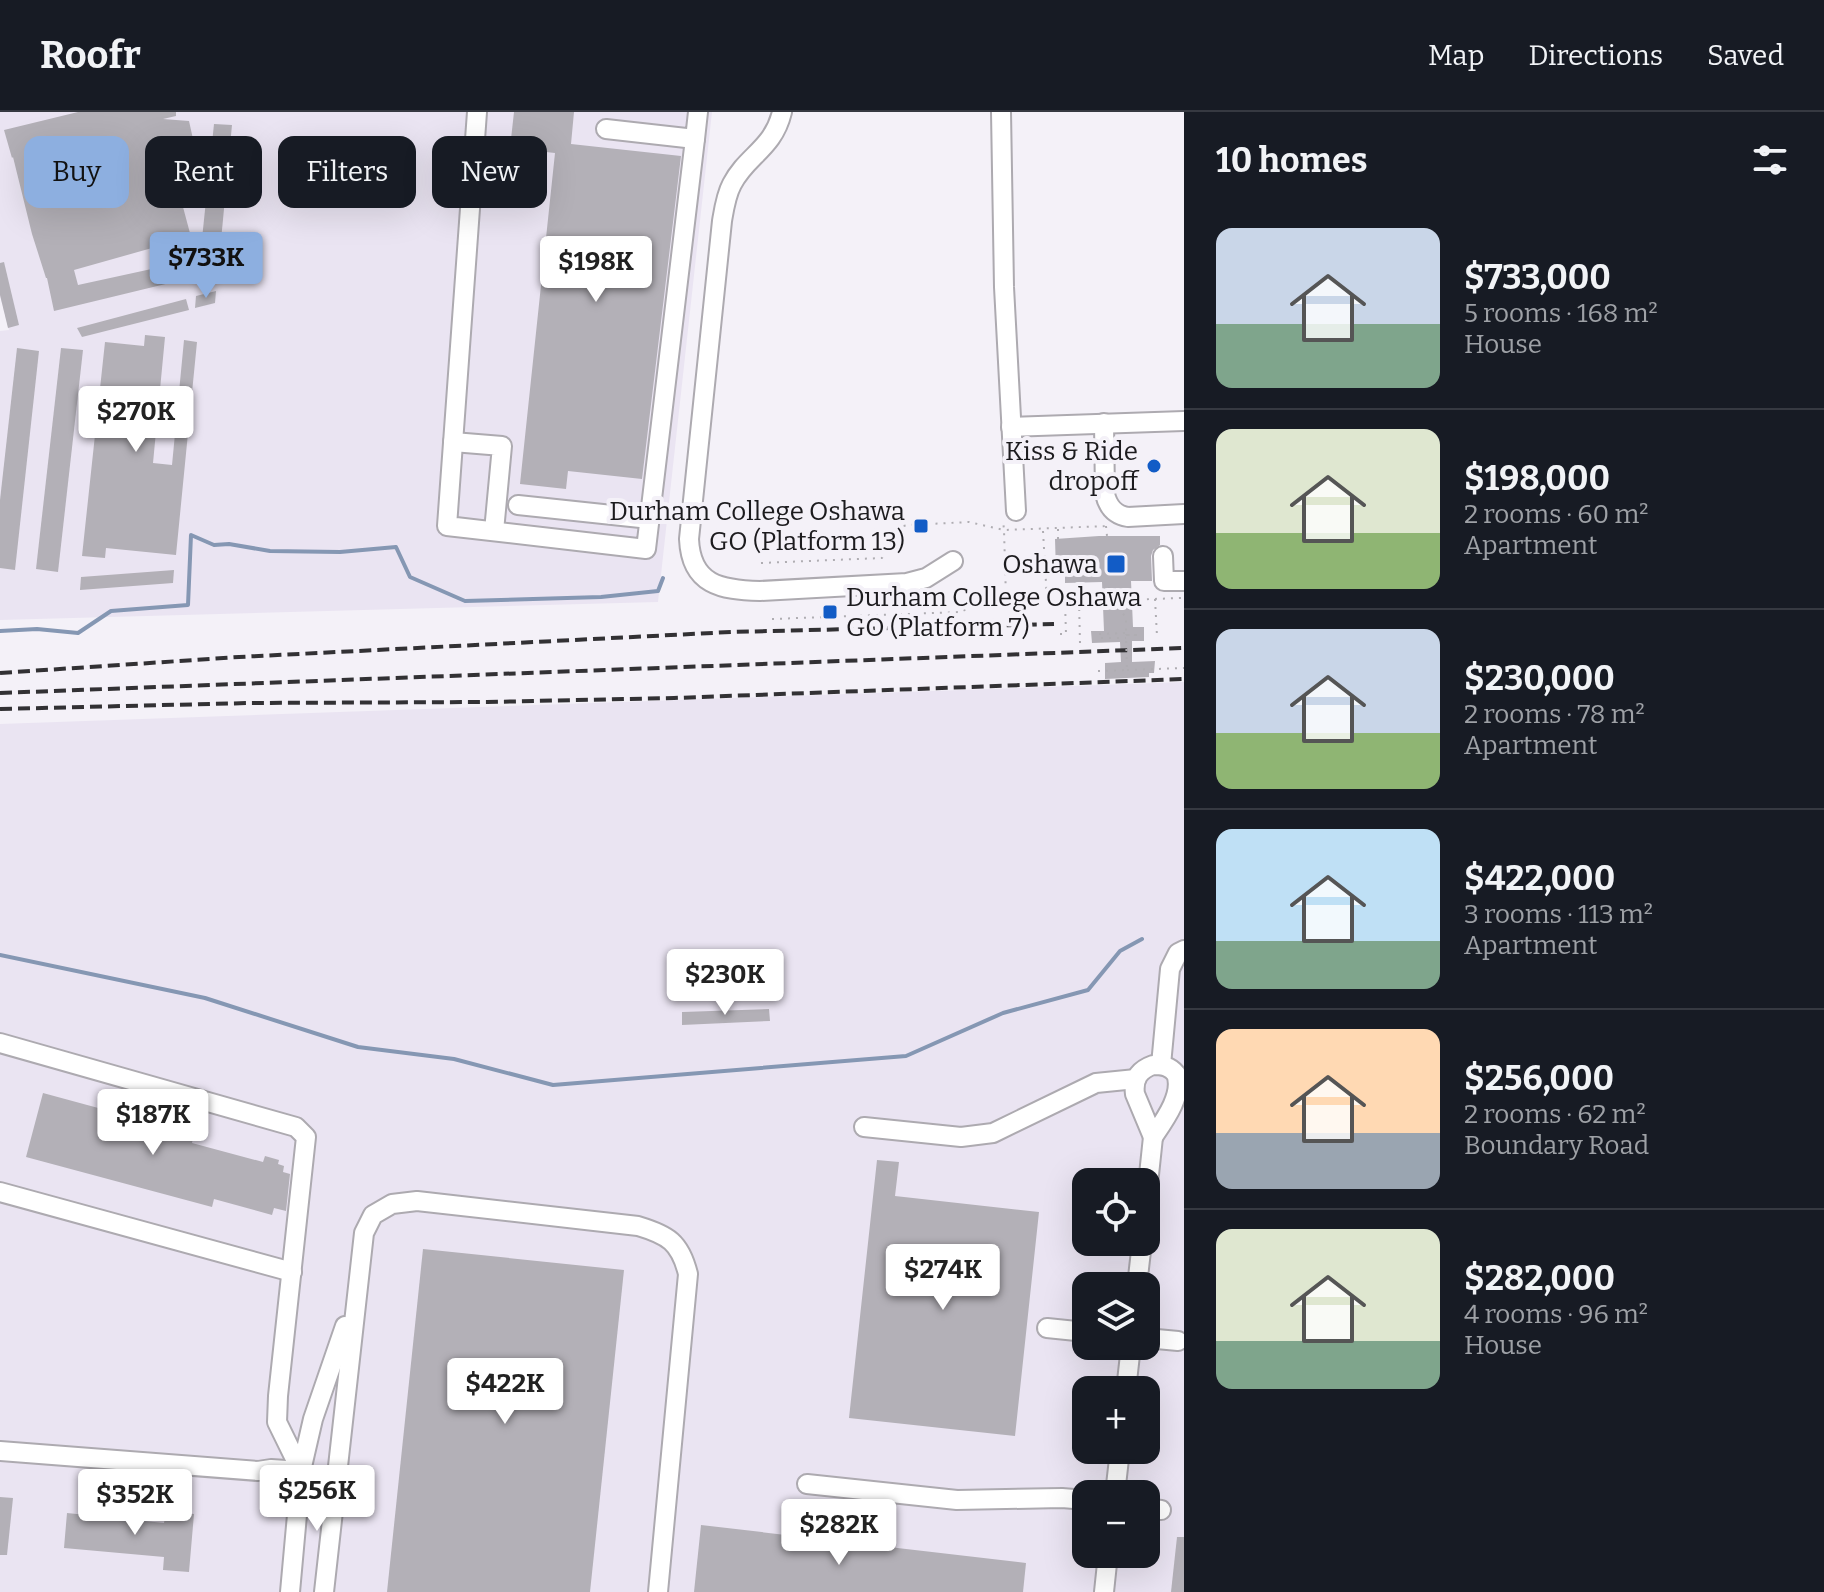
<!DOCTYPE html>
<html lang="en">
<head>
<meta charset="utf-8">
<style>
  body { margin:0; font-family:Bitter,serif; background:#20242c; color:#f1f3f6; height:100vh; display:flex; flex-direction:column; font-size:30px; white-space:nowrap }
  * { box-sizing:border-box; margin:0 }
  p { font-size:26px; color:#9ea1a6 }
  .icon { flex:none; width:44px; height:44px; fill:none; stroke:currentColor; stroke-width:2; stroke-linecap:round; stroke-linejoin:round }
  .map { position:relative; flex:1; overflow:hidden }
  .drawer { display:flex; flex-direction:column; background:#171b24; width:640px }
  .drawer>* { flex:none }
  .top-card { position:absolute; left:24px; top:24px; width:760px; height:72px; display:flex; gap:16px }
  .buttons { position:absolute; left:1072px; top:1056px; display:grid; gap:16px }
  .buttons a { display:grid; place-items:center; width:88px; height:88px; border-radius:16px; background:#171b24; box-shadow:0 8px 32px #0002; font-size:40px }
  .price { position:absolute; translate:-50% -68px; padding:0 18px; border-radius:8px; background:#fff; color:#222; font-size:26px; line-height:52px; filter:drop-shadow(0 2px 4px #0008) }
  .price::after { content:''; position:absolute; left:50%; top:48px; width:24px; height:18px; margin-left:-12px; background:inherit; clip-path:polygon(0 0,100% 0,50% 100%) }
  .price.current { background:#8dafe0; color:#111 }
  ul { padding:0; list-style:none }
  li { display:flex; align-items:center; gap:24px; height:200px; padding:0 32px }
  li+li { border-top:2px solid #363941 }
  li span { display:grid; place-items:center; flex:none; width:224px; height:160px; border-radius:16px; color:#555 }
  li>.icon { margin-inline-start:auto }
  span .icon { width:96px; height:96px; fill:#fffc; stroke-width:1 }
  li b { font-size:34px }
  h2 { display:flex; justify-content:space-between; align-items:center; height:96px; padding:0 32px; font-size:34px }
  .chip { padding:0 28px; border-radius:16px; background:#171b24; box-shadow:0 8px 32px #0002; font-size:28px; line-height:72px }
  .chip.current { background:#8dafe0; color:#111 }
  header { display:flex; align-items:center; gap:48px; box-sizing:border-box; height:112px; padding:0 40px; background:#171b24; border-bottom:2px solid #363941 }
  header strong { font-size:38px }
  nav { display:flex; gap:44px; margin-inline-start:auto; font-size:28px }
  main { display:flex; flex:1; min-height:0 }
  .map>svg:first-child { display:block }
  .built { fill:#eae4f2; fill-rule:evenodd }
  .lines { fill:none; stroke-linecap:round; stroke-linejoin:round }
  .stream { stroke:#8597b3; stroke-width:4 }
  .building { fill:#b3b0b7 }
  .minor-casing { stroke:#adaab0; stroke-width:22 }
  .path { stroke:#afadb2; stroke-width:2; stroke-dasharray:2 6; stroke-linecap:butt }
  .minor { stroke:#fff; stroke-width:18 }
  .rail { stroke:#323134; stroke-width:4; stroke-dasharray:12 6; stroke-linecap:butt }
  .path-bridge { stroke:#afadb2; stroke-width:2; stroke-dasharray:2 6; stroke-linecap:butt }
  .poi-dot { fill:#125cc6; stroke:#f4f1f8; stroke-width:3 }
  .labels { text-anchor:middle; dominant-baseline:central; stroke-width:8; stroke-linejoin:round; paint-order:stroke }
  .poi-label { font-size:26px; fill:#1c1b1e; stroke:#f4f1f8; text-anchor:end }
</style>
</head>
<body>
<header>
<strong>Roofr</strong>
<nav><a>Map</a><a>Directions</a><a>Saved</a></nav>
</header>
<main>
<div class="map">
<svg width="1184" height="1480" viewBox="0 0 1184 1480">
  <rect width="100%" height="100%" fill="#f4f1f8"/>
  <g class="built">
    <path d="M0,0H712L658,490L0,508V219L9,218L0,184Z"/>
    <path d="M1184,570V1480H0V612ZM1086,1070H1146V1130H1086ZM1086,1174H1146V1234H1086ZM1086,1278H1146V1338H1086ZM1086,1382H1146V1442H1086Z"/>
  </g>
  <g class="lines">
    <g class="stream">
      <path d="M0,519L37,517L78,521L111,499L188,493L191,423L214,433L229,432L270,439L340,440L396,435L410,465L465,489L601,485L658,479L663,466"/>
      <path d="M0,843L205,886L358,935L454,947L553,973L906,944L1003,901L1088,878L1120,839L1142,827"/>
    </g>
  </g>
  <g class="building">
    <path d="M78,0H176V4L163,7L189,9L195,36L177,41L190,77L179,80L191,125L74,158L78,173L179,151L182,168L54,199L47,166H46L32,122L13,45L12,46L4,18Z"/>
    <path d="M514,0H574L571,32L681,44L642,367L568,359L566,377L520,372L555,41L510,36Z"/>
    <path d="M214,12L232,13L218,160L198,165Z"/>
    <path d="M4,150L19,213L8,216L0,183V151Z"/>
    <path d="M216,179L215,191L195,196L196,184Z"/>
    <path d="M186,187L189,198L82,225L77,216Z"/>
    <path d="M145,223L165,225L153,351L172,353L184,228L197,230L176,443L106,436L105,446L82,444L105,230L144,234Z"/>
    <path d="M17,236L39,239L15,458L0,456V388Z"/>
    <path d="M61,236L83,238L58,460L36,457Z"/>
    <path d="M1099,424H1160V433L1153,438L1151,444L1152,469H1131L1133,515H1144V529H1132V550L1155,549L1154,561H1149V565L1105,567V551L1121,550L1120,530L1092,531L1091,519H1104L1102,470L1065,471V460H1056L1055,427Z"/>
    <path d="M174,458L173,471L80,478L81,465Z"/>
    <path d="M769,897L770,909L682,913V900Z"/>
    <path d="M43,981L194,1022L192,1031L263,1050L265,1044L279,1048L278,1052L284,1054L283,1060L290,1062L286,1099L274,1096L272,1103L214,1087L212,1095L26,1045Z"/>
    <path d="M877,1048L899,1050L895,1084L1039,1100L1015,1324L849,1306Z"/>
    <path d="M423,1137L624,1158L590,1480H387Z"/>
    <path d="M0,1385L13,1386L7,1443H0Z"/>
    <path d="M166,1399L194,1402L189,1460L163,1458L164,1445L64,1436L67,1401L164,1411Z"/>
    <path d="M701,1413L1026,1451L1023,1480H694Z"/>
    <path d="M1177,1425H1184V1480H1171Z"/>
  </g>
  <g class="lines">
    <defs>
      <g id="minor">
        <path d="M477,0L447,414L646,437L695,27"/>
        <path d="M782,0C773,37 747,43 732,72C726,83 724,97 722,109L689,427C691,473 721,478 760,479L907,471L926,466L953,449"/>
        <path d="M1001,0L1004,175L1016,399"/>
        <path d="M606,17L695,27L698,0"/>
        <path d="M1104,311L1105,382C1108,395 1115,403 1128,405L1184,402"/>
        <path d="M1011,315L1184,309"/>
        <path d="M453,330L502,334L494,419"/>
        <path d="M518,393L650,407"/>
        <path d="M1163,444L1164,469H1184"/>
        <path d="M0,931L296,1015L306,1025L278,1284L277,1310L301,1359"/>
        <path d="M1153,953C1162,953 1170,954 1176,962C1184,982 1164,1009 1153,1025L1135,982C1133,967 1139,958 1153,953Z"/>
        <path d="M1161,953L1170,857L1178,841L1184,838"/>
        <path d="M864,1015L961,1025L993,1021L1096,971L1136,967"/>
        <path d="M0,1080L292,1160"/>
        <path d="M1146,1091L1153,1025"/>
        <path d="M1137,1174L1142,1130"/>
        <path d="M1047,1216L1086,1220"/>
        <path d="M1146,1226L1178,1229"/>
        <path d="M1126,1278L1131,1234"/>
        <path d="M0,1339L258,1359L271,1357L301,1359"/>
        <path d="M807,1372L957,1388L1062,1386L1086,1388"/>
        <path d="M1115,1382L1120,1338"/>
        <path d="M1146,1396L1161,1398"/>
        <path d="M290,1480L301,1359L313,1307L345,1214"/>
        <path d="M324,1480L364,1121L373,1103L392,1092L417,1089L638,1114C668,1123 680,1130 688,1162L658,1480"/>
        <path d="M1104,1480L1108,1442"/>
      </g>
    </defs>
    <use href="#minor" class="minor-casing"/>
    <g class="path">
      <path d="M1106,414L1107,424"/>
      <path d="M1058,417V427"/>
      <path d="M1043,419L1047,488"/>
      <path d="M761,451L882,446L903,414L909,413L969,410L1004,418L1003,408"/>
      <path d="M1109,475L1110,488L1126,505V523H1137"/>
      <path d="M1155,487L1157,524"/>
      <path d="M1079,489L1080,531"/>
      <path d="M1067,490L1181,486"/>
      <path d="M772,507L961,500L985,487L1004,486"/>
      <path d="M1125,521L1099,522V526H1126"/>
      <path d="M1060,522H1066L1065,490L1006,486L1004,418L1108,414"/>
      <path d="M1127,558L1184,556"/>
    </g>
    <use href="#minor" class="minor"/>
    <g class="rail">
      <path d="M0,561L239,545L731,520L1054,512"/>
      <path d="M0,581L1184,536"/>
      <path d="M0,597L250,591L487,590L674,586L1184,567"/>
    </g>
    <path class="path-bridge" d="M1098,559L1127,558L1126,523H1137"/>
  </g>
  <g class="poi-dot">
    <circle cx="1154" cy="354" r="8"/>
    <rect x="913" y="406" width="16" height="16" rx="4"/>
    <rect x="1106" y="442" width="20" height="20" rx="4"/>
    <rect x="822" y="492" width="16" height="16" rx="4"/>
  </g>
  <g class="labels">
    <g class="poi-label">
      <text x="1138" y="339">Kiss &amp; Ride<tspan x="1138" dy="30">dropoff</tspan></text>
      <text x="905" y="399">Durham College Oshawa<tspan x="905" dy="30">GO (Platform 13)</tspan></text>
      <text x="1098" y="452">Oshawa</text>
      <text x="846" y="485" text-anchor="start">Durham College Oshawa<tspan x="846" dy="30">GO (Platform 7)</tspan></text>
    </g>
  </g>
</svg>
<div class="buttons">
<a><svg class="icon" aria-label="locate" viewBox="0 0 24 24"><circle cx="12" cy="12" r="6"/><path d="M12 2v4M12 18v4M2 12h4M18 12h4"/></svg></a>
<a><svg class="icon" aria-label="layers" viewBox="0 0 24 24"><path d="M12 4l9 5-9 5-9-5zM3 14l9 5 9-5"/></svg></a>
<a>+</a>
<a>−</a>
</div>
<b class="price current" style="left:206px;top:188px">$733K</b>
<b class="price" style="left:596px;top:192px">$198K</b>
<b class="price" style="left:136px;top:342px">$270K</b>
<b class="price" style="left:725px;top:905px">$230K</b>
<b class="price" style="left:153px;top:1045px">$187K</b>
<b class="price" style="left:943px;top:1200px">$274K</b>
<b class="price" style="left:505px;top:1314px">$422K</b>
<b class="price" style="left:317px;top:1421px">$256K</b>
<b class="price" style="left:135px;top:1425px">$352K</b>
<b class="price" style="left:839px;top:1455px">$282K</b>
<div class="top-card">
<a class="chip current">Buy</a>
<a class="chip">Rent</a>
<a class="chip">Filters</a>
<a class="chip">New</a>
</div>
</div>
<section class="drawer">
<h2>10 homes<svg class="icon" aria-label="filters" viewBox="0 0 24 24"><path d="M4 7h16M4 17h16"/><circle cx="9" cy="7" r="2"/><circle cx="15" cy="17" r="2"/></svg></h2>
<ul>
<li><span style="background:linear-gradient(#c9d6e8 60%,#7fa58c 0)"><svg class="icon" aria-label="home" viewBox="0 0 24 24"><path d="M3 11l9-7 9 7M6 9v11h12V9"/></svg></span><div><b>$733,000</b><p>5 rooms · 168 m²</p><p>House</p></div></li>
<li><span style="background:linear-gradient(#dfe7d0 65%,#8fb573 0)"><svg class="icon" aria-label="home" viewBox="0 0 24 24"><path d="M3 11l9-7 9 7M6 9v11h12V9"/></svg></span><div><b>$198,000</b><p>2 rooms · 60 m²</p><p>Apartment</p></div></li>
<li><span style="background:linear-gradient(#c9d6e8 65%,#8fb573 0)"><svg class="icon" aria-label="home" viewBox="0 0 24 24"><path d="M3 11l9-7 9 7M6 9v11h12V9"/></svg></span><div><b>$230,000</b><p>2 rooms · 78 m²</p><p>Apartment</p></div></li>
<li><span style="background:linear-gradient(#bfe0f5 70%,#7fa58c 0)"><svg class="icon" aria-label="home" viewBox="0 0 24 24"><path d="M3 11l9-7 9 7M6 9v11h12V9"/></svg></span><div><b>$422,000</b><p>3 rooms · 113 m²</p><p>Apartment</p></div></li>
<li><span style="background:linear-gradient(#ffd9b3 65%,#9aa5b1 0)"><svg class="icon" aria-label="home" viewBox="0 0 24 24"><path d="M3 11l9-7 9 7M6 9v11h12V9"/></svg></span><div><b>$256,000</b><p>2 rooms · 62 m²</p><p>Boundary Road</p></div></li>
<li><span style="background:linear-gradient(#dfe7d0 70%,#7fa58c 0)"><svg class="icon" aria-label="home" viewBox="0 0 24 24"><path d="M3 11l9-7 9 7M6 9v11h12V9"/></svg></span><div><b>$282,000</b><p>4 rooms · 96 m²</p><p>House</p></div></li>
</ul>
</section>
</main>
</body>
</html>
